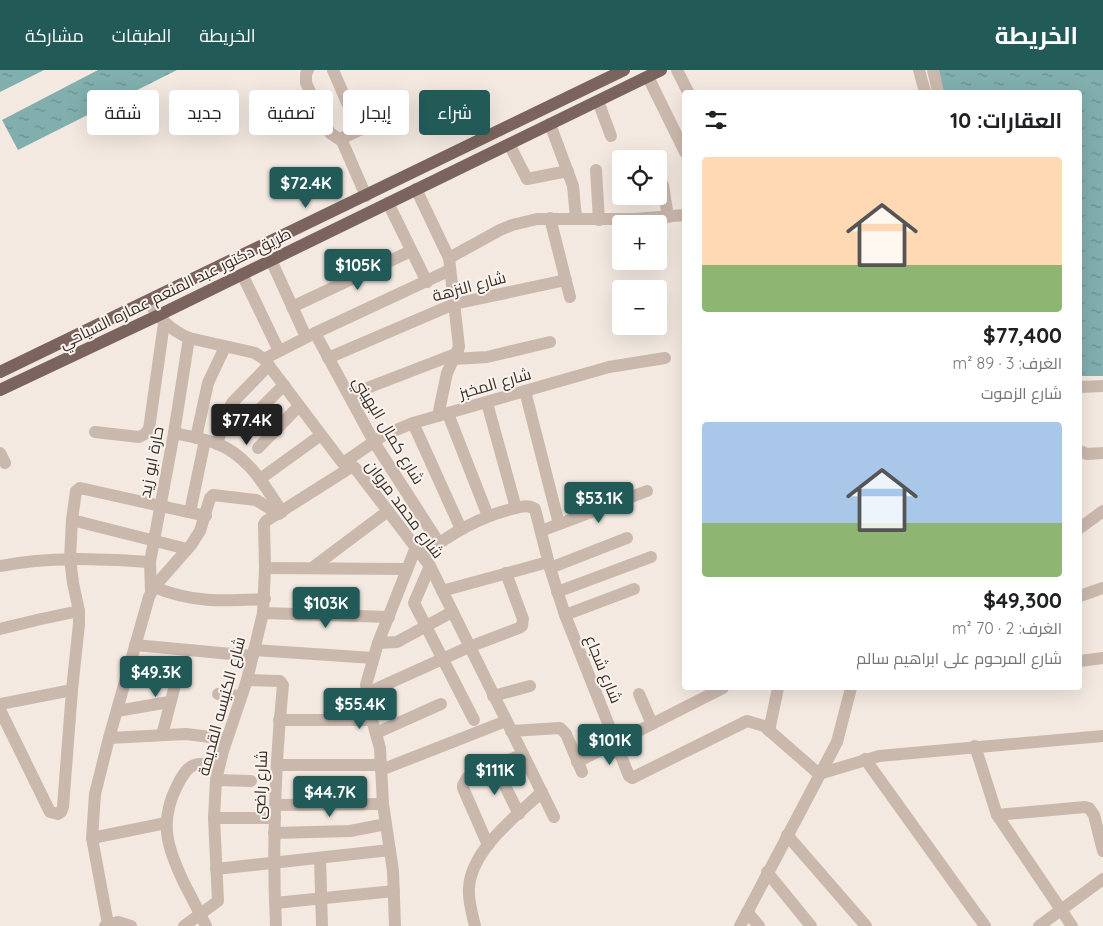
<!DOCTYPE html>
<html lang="ar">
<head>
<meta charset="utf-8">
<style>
  body { margin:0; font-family:Quicksand,Cairo,sans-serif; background:#f2f2f2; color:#202124; direction:rtl; height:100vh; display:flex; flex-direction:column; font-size:19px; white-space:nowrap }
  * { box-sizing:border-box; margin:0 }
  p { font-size:16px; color:#757577 }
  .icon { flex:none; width:28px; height:28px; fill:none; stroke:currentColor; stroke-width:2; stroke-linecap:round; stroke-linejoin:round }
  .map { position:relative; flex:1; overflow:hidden; direction:ltr }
  .panel { position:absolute; left:682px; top:20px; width:400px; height:600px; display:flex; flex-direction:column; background:#fff; border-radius:5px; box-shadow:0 5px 20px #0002; direction:rtl }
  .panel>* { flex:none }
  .guide { position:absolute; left:15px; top:20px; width:475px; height:45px; direction:rtl; display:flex; gap:10px }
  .fabs { position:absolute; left:612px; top:80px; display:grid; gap:10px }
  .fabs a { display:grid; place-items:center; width:55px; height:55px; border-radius:5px; background:#fff; box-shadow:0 5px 20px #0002; font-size:25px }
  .price { position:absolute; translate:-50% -42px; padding:0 11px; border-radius:5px; background:#225a58; color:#fff; font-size:16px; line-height:32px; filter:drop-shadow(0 1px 2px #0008) }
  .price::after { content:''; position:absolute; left:50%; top:30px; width:15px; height:11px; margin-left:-8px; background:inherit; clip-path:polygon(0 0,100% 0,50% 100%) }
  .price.current { background:#222; color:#fff }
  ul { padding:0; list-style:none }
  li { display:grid; align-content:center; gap:10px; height:265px; padding:0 20px }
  li span { display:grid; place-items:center; height:155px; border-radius:5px; color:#555 }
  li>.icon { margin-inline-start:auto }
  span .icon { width:90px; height:90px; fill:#fffc; stroke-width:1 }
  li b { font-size:21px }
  h2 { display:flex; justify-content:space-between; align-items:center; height:60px; padding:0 20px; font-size:21px }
  .tag { padding:0 18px; border-radius:5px; background:#fff; box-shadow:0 5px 20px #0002; font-size:18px; line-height:45px }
  .tag.current { background:#225a58; color:#fff }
  header { display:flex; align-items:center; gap:30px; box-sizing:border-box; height:70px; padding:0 25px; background:#225a58; color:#fff }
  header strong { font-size:24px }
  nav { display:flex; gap:28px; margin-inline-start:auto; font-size:18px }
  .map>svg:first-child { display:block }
  .water { fill:url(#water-ripples) }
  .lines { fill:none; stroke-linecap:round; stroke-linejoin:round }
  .minor { stroke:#cbb8ad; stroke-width:12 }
  .major { stroke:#7a645d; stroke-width:12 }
  .labels { text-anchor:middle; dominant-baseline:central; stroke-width:4; stroke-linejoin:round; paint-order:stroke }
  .street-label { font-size:16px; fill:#392e2b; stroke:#faf3ed }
</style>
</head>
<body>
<header>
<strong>الخريطة</strong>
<nav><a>الخريطة</a><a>الطبقات</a><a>مشاركة</a></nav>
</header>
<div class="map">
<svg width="1103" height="856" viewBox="0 0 1103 856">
  <defs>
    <pattern id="water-ripples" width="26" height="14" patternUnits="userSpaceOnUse" patternTransform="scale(1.25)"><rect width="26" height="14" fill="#80afad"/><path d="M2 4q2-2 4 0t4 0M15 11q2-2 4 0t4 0" fill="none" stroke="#6a8f8d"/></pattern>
  </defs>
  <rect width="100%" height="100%" fill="#f3e9e1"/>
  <g class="water">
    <path d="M0,0H44L0,22Z"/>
    <path d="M98,0H177L18,80L2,50Z"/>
    <path d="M937,0H1103V306H1080V22H940Z"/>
  </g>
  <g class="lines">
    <g class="minor">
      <path d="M308,0L306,4V13L330,63L342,71L366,126"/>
      <path d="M333,0L359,60"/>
      <path d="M677,0L688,22"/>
      <path d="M919,0L925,22"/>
      <path d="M933,0L938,22"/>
      <path d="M648,7L685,82"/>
      <path d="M598,31L611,66"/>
      <path d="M550,54L573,116L576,148"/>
      <path d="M340,69L394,44"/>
      <path d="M509,74L527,109L568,101"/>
      <path d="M596,100L599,150"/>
      <path d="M663,115L668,147"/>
      <path d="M416,119L449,188L459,277L447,303L438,346"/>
      <path d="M388,133L427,212"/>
      <path d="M550,148L570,227"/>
      <path d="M449,188L500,160L512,155L537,149H634L685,145"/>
      <path d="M271,190L306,267"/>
      <path d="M242,204L279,281"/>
      <path d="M148,231C159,248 170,260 189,268L255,283L264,289L341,391L355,398L430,496L554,747"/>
      <path d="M292,237L411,181"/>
      <path d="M315,263L374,372L439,473"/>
      <path d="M328,288L454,234L566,210"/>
      <path d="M264,289L315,263L450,200"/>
      <path d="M454,289L487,287L550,272"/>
      <path d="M1080,317L1103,316"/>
      <path d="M525,321L559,454"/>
      <path d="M349,325L458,283"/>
      <path d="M487,333L516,438"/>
      <path d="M448,344L488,446"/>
      <path d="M254,345L284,315"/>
      <path d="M413,353L461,459"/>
      <path d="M95,362L139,367L145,364L149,359L164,253"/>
      <path d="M174,363C188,366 202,368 215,373C247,384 265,416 282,442"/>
      <path d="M196,368L208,313L225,277"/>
      <path d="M217,374L226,345L232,333L269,295"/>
      <path d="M258,378L299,336"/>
      <path d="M1080,381L1087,384L1103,383"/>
      <path d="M0,383L5,393"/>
      <path d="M343,393L384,365L413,353L609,297L665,288"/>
      <path d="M260,409L321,365"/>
      <path d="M190,442L205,370"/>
      <path d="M72,450L187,479"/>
      <path d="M1080,458L1103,441"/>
      <path d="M541,461L647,421"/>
      <path d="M423,485C450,464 478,447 512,439C520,437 528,434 535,439L550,498L565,545L629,706L632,708L747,651L764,656L819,704L879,686L1103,666"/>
      <path d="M0,496C50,486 99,489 150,492"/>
      <path d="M430,496L414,533L474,650"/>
      <path d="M265,498L407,499"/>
      <path d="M312,498L388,441"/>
      <path d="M550,498L627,468"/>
      <path d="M154,517C192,533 224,531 265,529"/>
      <path d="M442,521L548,492"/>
      <path d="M151,522L150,492L174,363L189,268"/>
      <path d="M557,522L651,487"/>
      <path d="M1080,526L1103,518"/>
      <path d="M263,543L389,547"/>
      <path d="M565,545L634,519"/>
      <path d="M0,559L41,549L79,541"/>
      <path d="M378,573L397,572L452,542"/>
      <path d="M135,575L253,586"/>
      <path d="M254,580L373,588"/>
      <path d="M1080,591L1103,588"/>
      <path d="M247,610L280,611L283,615C275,695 272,776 276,856"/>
      <path d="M367,623L469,577L519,558L522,556L523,549L506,503"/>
      <path d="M218,624L241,626"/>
      <path d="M639,624L652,654"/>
      <path d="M493,626L530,616"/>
      <path d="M0,634L72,620"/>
      <path d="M0,640L50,742L58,744L61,742L63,737L72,620L79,554V541L73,513L70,488L72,450L76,421L80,418L206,446"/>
      <path d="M117,641L169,632"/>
      <path d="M279,650H372"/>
      <path d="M511,661L560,658L566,664L582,702"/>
      <path d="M769,661L778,618"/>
      <path d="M376,663L441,634"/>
      <path d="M162,665L179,600"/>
      <path d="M109,668L186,664L226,669"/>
      <path d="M975,676L997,745L1072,856"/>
      <path d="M865,689L985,856"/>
      <path d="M577,692L723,618"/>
      <path d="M277,695H381"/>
      <path d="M495,696L519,744"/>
      <path d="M381,700L506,651"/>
      <path d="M216,710L251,711"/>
      <path d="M276,735L383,734"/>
      <path d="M997,745L1085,737L1089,738L1094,745L1103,781"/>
      <path d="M214,748H275"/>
      <path d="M274,763L350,761L386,754"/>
      <path d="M787,765L866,856"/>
      <path d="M92,768L166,753"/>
      <path d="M488,775L463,718V715L467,708L523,684"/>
      <path d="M320,788L322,856"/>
      <path d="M216,799L390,780"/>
      <path d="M767,802L811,856"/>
      <path d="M275,833L394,821"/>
      <path d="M747,842L759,856"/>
      <path d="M108,854L92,768L95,724L109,668L149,527L154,517L191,475L200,461L210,428L213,425L256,430L279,444"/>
      <path d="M105,856L118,852L131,856"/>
      <path d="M184,856L218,831L214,748L216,710L223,681L247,610L263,543L265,498L264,454L266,451L353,396"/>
      <path d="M206,856C199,842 192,828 185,815C168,780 158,753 177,716C189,692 194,692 219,695"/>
      <path d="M395,856L393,801L383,734L380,678L372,650L366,615L378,573L416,477"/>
      <path d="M475,856C472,843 468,831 469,818C471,780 516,746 542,722"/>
      <path d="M740,856L837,672L851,618"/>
      <path d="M1039,856L1103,809"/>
    </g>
    <g class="major">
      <path d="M0,302L624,0"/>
      <path d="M0,320L157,246L661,0"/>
    </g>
  </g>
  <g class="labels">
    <g class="street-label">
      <text transform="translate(469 216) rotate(-15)">شارع النزهة</text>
      <text transform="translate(175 218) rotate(-26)">طريق دكتور عبد المنعم عماره السياحي</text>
      <text transform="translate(495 313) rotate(-16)">شارع المخبز</text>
      <text transform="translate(389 360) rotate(59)">شارع كمال البهيني</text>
      <text transform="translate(151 392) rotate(-79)">حارة ابو زيد</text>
      <text transform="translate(405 439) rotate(53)">شارع محمد مروان</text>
      <text transform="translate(604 599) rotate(68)">شارع شجاع</text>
      <text transform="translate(221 636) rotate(-75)">شارع الكنيسه القديمة</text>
      <text transform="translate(260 715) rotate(-88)">شارع راضى</text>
    </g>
  </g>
</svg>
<div class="fabs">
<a><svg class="icon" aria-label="locate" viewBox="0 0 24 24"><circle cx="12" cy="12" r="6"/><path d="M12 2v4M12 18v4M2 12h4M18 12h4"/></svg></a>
<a>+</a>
<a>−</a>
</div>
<b class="price" style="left:306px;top:139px">$72.4K</b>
<b class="price" style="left:358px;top:221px">$105K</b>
<b class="price current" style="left:247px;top:376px">$77.4K</b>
<b class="price" style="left:599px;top:454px">$53.1K</b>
<b class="price" style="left:326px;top:559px">$103K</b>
<b class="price" style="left:156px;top:628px">$49.3K</b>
<b class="price" style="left:360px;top:660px">$55.4K</b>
<b class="price" style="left:610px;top:696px">$101K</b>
<b class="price" style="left:495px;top:726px">$111K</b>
<b class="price" style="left:330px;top:748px">$44.7K</b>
<div class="guide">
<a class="tag current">شراء</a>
<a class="tag">إيجار</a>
<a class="tag">تصفية</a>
<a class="tag">جديد</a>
<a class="tag">شقة</a>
</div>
<section class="panel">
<h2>العقارات: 10<svg class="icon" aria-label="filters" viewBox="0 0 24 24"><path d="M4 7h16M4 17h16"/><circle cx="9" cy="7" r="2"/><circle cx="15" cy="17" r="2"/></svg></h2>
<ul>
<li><span style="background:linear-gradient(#ffd9b3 70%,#8fb573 0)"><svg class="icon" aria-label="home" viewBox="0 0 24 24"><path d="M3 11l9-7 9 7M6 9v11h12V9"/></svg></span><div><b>$77,400</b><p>الغرف: 3 · 89 m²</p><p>شارع الزموت</p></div></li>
<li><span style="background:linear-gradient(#a9c7e8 65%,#8fb573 0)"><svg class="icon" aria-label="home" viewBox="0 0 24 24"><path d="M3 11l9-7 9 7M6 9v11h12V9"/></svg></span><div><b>$49,300</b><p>الغرف: 2 · 70 m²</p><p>شارع المرحوم على ابراهيم سالم</p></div></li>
</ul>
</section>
</div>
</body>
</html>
